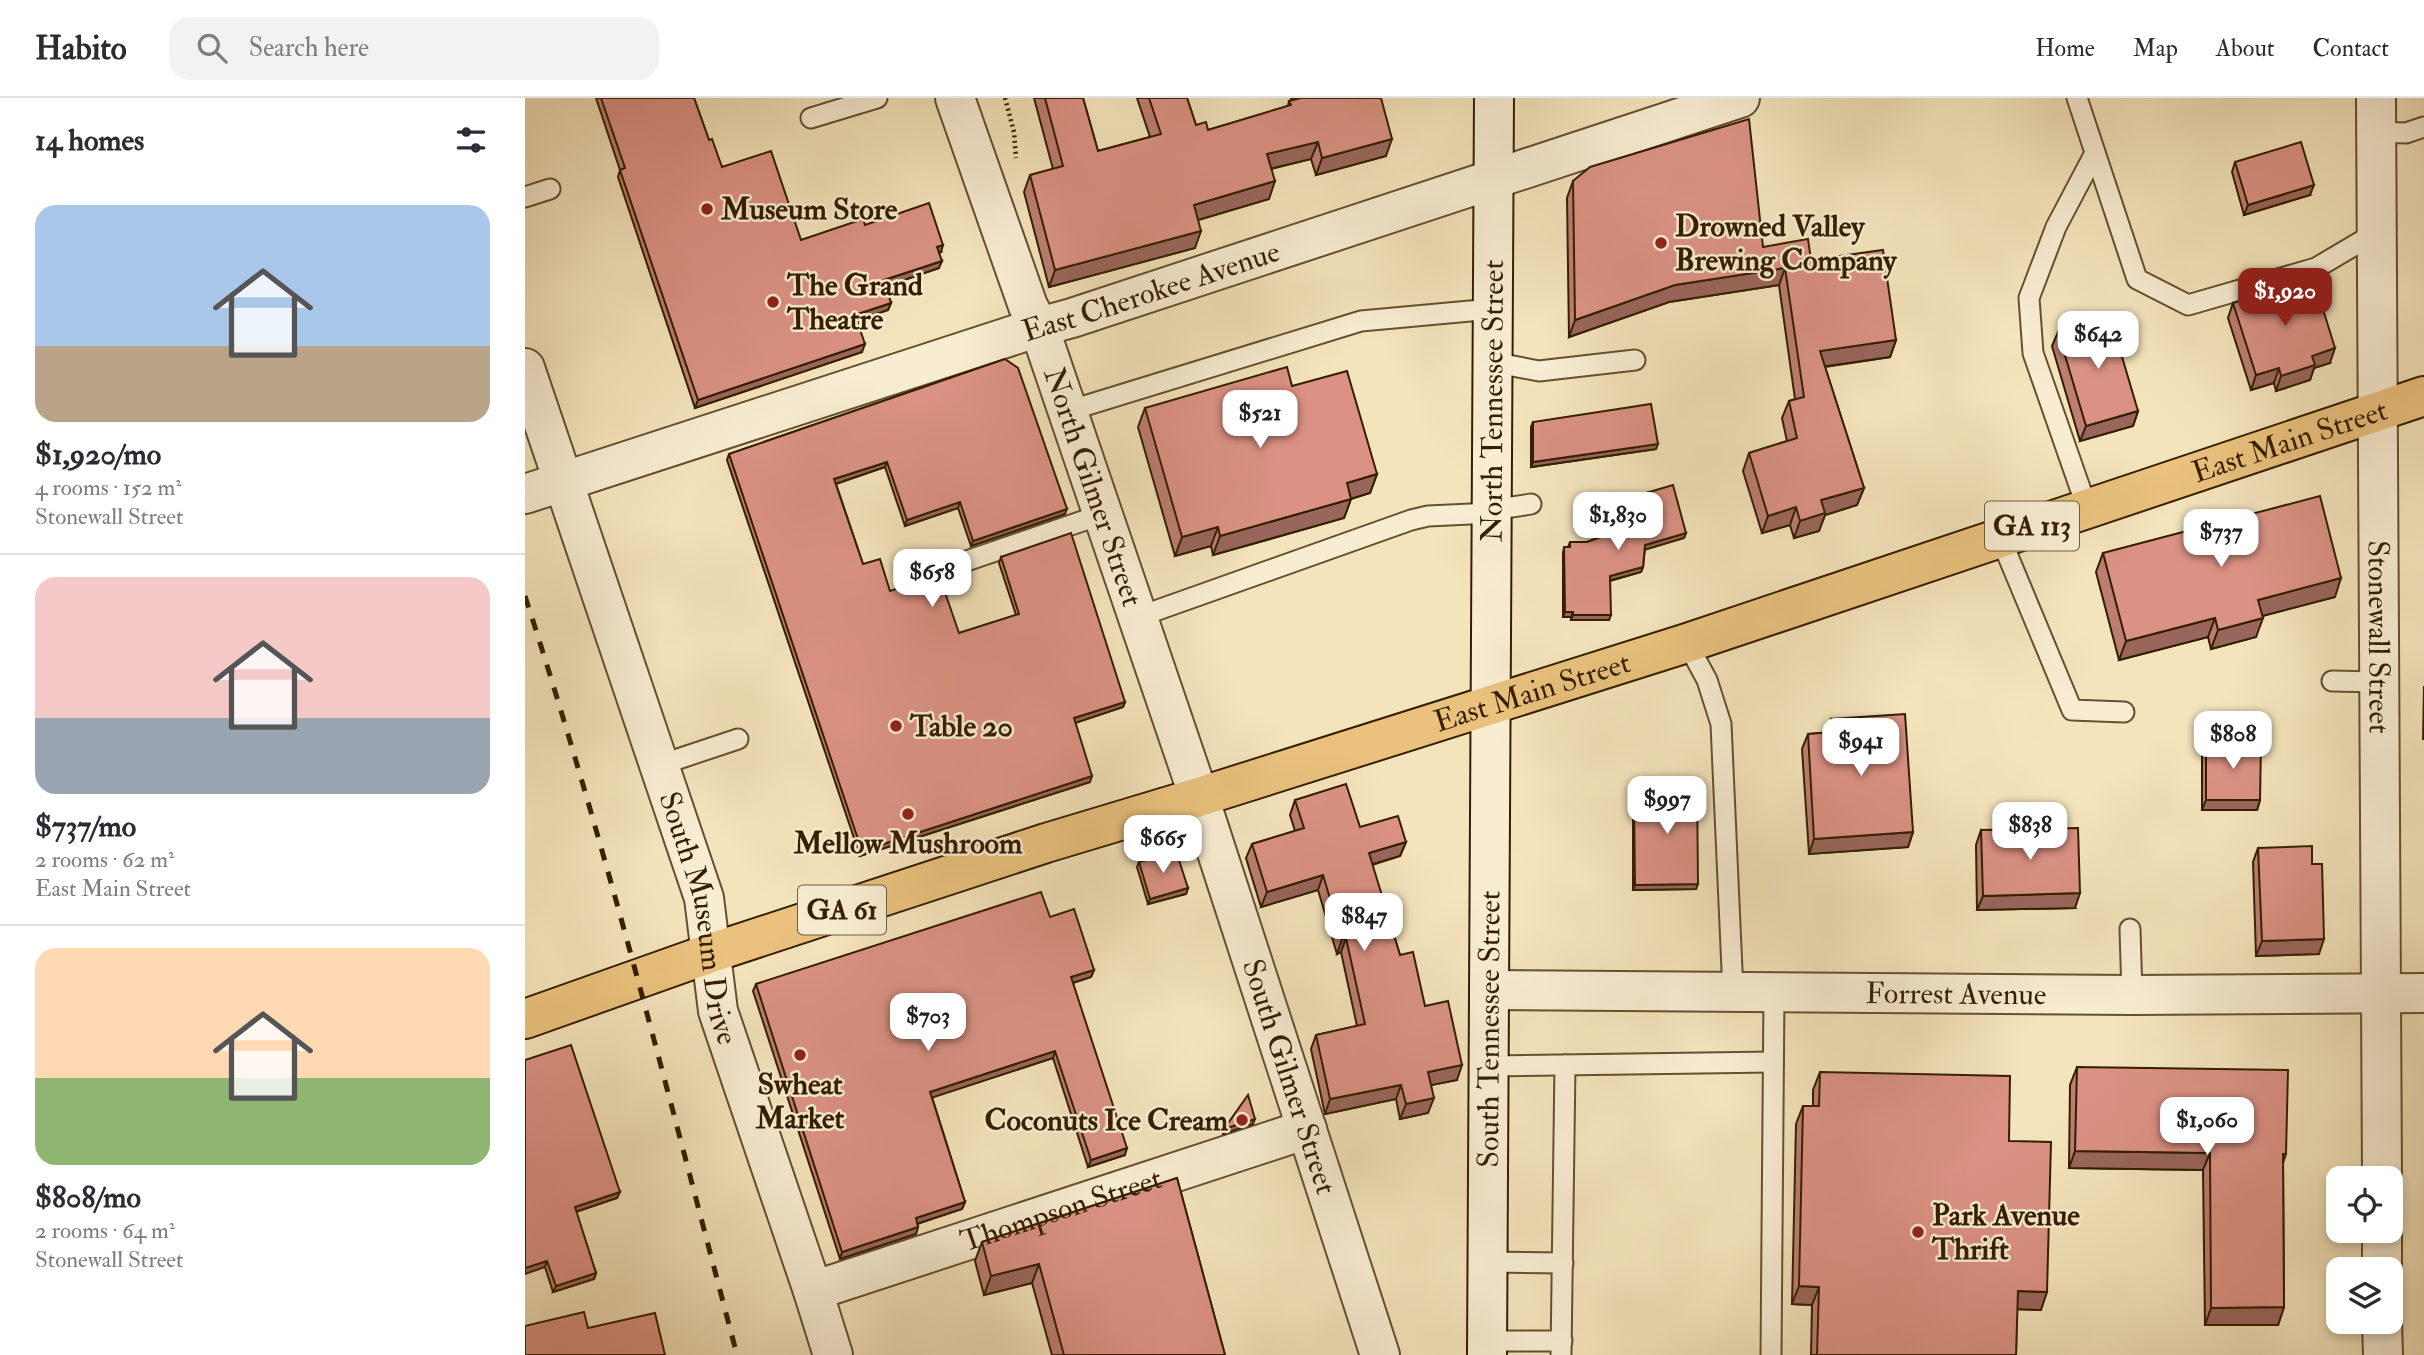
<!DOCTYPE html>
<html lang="en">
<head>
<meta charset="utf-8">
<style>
  body { margin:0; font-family:"IM FELL Double Pica",serif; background:#f2f2f3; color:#2b2b33; height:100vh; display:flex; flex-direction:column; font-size:26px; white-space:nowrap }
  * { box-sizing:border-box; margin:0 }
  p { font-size:23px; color:#7c7c81 }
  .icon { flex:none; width:38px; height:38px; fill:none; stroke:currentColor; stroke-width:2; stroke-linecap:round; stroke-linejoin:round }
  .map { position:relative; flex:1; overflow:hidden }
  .drawer { display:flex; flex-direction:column; background:#fff; width:525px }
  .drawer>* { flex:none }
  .tools { position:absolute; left:1801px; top:1068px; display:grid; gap:14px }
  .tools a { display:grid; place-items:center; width:77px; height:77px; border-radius:14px; background:#fff; box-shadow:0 4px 10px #0003; font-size:35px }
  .price { position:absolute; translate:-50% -60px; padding:0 16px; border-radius:14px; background:#fff; color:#222; font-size:23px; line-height:46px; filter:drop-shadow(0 2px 4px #0008) }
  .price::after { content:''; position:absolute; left:50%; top:42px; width:21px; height:16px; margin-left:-10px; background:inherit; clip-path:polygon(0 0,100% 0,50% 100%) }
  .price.active { background:#8f2418; color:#fff }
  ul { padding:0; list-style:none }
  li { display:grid; align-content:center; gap:14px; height:371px; padding:0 35px }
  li+li { border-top:2px solid #e1e1e2 }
  li span { display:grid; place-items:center; height:217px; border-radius:21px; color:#555 }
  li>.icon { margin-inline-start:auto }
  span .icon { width:126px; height:126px; fill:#fffc; stroke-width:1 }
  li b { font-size:30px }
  h2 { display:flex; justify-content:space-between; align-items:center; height:84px; padding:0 35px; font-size:30px }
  header { display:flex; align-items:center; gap:42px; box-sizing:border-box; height:98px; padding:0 35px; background:#fff; border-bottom:2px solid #e1e1e2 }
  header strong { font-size:33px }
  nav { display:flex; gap:38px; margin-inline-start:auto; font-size:24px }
  .search { width:490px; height:63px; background:#f2f2f3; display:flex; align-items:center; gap:18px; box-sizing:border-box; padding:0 24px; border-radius:21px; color:#7c7c81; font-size:26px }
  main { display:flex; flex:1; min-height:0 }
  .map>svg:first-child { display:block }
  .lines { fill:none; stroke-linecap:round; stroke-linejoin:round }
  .service-casing { stroke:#64502f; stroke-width:23 }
  .minor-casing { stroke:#64502f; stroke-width:42 }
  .tertiary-casing { stroke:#64502f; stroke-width:42 }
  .secondary-casing { stroke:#341e00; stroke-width:42 }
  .primary-casing { stroke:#341e00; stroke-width:42 }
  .path { stroke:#341e00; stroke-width:4.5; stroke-dasharray:2 3.5; stroke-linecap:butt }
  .service { stroke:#f8edd3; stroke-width:19 }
  .minor { stroke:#f8edd3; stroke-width:38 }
  .tertiary { stroke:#f8edd3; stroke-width:38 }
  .secondary { stroke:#f8edd3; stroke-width:38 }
  .primary { stroke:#eac27e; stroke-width:38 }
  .rail { stroke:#341e00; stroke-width:5; stroke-dasharray:12 12; stroke-linecap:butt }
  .wall { fill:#bc7e72; stroke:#341e00; stroke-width:2 }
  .shaded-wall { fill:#99665c; stroke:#341e00; stroke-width:2 }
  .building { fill:#db9284; stroke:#341e00; stroke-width:2 }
  .poi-dot { fill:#8f2418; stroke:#f8edd3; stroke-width:2.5 }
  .labels { text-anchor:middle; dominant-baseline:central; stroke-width:5; stroke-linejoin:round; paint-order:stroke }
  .shield { fill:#f8edd3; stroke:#6f5c3f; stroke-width:2 }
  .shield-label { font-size:28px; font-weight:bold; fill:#341e00 }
  .poi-label { font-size:30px; font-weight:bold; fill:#341e00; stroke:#f8edd3; text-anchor:start }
  .street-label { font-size:30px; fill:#341e00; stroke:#f8edd3 }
</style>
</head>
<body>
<header>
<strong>Habito</strong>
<div class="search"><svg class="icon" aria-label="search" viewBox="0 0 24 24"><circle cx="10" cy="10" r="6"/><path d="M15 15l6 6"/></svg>Search here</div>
<nav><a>Home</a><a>Map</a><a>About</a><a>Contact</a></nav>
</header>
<main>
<section class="drawer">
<h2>14 homes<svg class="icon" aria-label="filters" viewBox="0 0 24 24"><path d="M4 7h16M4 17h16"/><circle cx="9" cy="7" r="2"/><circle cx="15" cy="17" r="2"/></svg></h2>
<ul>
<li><span style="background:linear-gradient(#a9c7e8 65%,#b9a48a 0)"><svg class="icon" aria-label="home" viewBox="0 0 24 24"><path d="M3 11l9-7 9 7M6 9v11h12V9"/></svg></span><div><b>$1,920/mo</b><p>4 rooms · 152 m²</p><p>Stonewall Street</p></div></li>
<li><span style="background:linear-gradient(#f6c9c9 65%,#9aa5b1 0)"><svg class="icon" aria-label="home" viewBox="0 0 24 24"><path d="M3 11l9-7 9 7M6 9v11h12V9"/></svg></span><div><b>$737/mo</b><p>2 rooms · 62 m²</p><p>East Main Street</p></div></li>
<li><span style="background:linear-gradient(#ffd9b3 60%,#8fb573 0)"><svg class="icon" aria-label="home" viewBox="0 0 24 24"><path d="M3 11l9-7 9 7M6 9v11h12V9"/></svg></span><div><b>$808/mo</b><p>2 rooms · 64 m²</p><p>Stonewall Street</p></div></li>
</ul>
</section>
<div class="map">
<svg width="1899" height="1257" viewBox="0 0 1899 1257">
  <rect width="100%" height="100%" fill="#f4e4bc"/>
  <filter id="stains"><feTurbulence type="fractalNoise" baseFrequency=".00286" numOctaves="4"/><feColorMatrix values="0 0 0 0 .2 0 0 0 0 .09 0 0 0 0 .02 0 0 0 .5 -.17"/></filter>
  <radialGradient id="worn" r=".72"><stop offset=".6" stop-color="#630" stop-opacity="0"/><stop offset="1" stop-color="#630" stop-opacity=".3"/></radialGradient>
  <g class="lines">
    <defs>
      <g id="service">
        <path d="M1552,0L1612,181L1663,207L1791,170L1852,134"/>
        <path d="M286,20L352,0"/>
        <path d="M1851,34L1881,35L1899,29"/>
        <path d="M0,99L25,91"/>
        <path d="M967,264L1014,273L1110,262"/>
        <path d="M543,313L836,223L967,211"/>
        <path d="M1562,410L1508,255L1504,200L1531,129L1570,55"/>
        <path d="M967,412L1006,406"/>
        <path d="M1475,439L1547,612L1599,614"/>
        <path d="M427,468L578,416"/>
        <path d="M613,519L886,422L903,418L967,415"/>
        <path d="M1162,545L1182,582L1196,626L1208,894"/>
        <path d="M1807,583L1854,584"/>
        <path d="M135,667L213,641"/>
        <path d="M1605,831L1607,897"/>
        <path d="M963,968L1248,964"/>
        <path d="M962,1164L1038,1165"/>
        <path d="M963,1243H1037"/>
        <path d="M1036,1257L1040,967"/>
        <path d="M1246,1257L1249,895"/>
      </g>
      <g id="minor">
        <path id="s1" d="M1851,0L1857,1080"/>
        <path id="s2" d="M0,270L179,800L193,913L288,1193L308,1257"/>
        <path id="s3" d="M674,699L855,1257"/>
        <path id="s4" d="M964,892L1607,897L1899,895"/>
        <path d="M1857,1132V1171"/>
        <path id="s5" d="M288,1193L782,1031"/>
        <path d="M1857,1223L1858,1257"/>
      </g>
      <g id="tertiary">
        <path id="s6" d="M430,0L503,208L514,229L674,699"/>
        <path id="s7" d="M0,396L514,229L547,220L1215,0"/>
      </g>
      <g id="secondary">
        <path id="s8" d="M962,1257L969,0"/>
      </g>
      <g id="primary">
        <path id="s9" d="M0,921L186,855L521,745L674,699L1162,545L1899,298"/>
      </g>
    </defs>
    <use href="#service" class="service-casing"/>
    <use href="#minor" class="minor-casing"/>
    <use href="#tertiary" class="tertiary-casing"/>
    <use href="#secondary" class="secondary-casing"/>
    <use href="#primary" class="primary-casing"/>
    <path class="path" d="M480,0L489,34L491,60"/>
    <use href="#service" class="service"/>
    <use href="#minor" class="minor"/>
    <use href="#tertiary" class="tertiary"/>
    <use href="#secondary" class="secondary"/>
    <use href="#primary" class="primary"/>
    <path class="rail" d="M0,498C81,748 145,1003 212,1257"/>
  </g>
  <g class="wall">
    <path d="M71,0H169L184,42L197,69L276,142L340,127L416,154L414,155V170L361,188L366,205L363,212L332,223L337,254L170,310L93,79L95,72Z"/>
    <path d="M509,0H558L573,53L625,39L612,0H662L671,27L683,32L763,8L764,3L767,2L766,0H856L861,58L791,77L786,61L746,71L744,101L673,122L670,150L524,189L499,94L505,77L528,71Z"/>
    <path d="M1710,64L1785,97L1719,117L1707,74Z"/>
    <path d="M1048,83L1238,149L1286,162L1371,242L1365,259L1300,269L1339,390L1332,407L1300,417L1294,433L1269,440L1265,427L1237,435L1218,373L1224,355L1262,343L1257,320L1264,303L1270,301L1254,187L1144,204L1044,239L1042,100Z"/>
    <path d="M1708,205L1805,265L1789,270L1785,282L1751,293L1749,285L1726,292L1703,220Z"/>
    <path d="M1533,234L1613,313L1608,328L1555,343L1527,248Z"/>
    <path d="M480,261L540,416L446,448L433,410L380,428L360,369L311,386L338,466L365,493L434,535L491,517L474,465L476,459L600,604L598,609L550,625L565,684L335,758L202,362L204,356Z"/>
    <path d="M767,288L852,376L845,395L826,401L819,420L688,457L686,448L650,458L613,329L620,310Z"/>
    <path d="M1008,324L1131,351L1006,369V329Z"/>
    <path d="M1104,400L1161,435L1159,440L1120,451L1118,469L1116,474L1085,483L1084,522H1046V519H1038V455L1039,449H1043L1045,444H1062L1109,427L1102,405Z"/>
    <path d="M1578,455L1810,499L1737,518L1731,539L1686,551L1683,539L1594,562L1571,474Z"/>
    <path d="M1899,588V641H1898Z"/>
    <path d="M1306,621L1388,734L1383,749L1284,756L1277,651L1283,636L1301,635Z"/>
    <path d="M1681,645L1735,702L1732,712H1677V655Z"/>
    <path d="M1124,685L1171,791L1108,792V708L1109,703H1123V690Z"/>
    <path d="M770,702L835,729L881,744L875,758L847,767L875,857L900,908L932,982L906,987L903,1015L875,1021L871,1001L800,1016L786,951L791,937L832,928L816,854L812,856L793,792L736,809L721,760L727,746L770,733L765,717Z"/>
    <path d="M1456,732L1550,810L1452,812L1451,747Z"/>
    <path d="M1733,750L1787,766L1794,856L1731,858L1728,764Z"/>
    <path d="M614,764L663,790L661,796L623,806L612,769Z"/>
    <path d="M525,819L569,872L566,879L548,885L600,1057L563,1069L528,960L407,999L440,1104L437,1111L392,1126L393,1129L391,1136L315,1161L228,893L231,886Z"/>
    <path d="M0,962L92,1100L51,1114L71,1175L69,1181L28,1194L20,1169Z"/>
    <path d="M1552,969L1761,1056L1758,1065L1759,1209L1753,1227H1680L1678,1072L1544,1070L1545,987Z"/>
    <path d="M1295,974L1484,1043L1516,1212L1492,1211L1491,1257H1286L1287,1207L1267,1206L1271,1026L1278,1008H1288V992Z"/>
    <path d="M652,1080L700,1257H527L507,1185L459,1197L450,1163L457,1144Z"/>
  </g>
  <g class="shaded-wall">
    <path d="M867,41L861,58L791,77L797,60Z"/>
    <path d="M793,44L786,61L736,73L742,56Z"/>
    <path d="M750,83L744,101L663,125L669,107Z"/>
    <path d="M1789,87L1785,97L1719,117L1723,107Z"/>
    <path d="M676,133L670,150L524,189L530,172Z"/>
    <path d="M418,147L416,154L410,156L412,149Z"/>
    <path d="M417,163L414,170L356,190L359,182Z"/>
    <path d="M1260,170L1254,187L1144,204L1044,239L1050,222L1150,187Z"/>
    <path d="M366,205L363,212L327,224L330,217Z"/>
    <path d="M1371,242L1365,259L1288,270L1295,253Z"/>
    <path d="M340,246L337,254L170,310L173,302Z"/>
    <path d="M1810,250L1805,265L1789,270L1785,282L1751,293L1756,278L1787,258Z"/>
    <path d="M1754,270L1749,285L1726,292L1731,277Z"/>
    <path d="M1613,313L1608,328L1555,343L1561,328Z"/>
    <path d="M1133,346L1131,351L1006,369L1008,364Z"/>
    <path d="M362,364L360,369L307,387L309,381Z"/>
    <path d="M852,376L845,395L815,404L822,385Z"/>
    <path d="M1339,390L1332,407L1300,417L1294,433L1269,440L1275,423L1296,402Z"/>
    <path d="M826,401L819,420L688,457L695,438Z"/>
    <path d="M435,404L433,410L380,428L382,422Z"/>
    <path d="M1271,409L1265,427L1237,435L1243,418Z"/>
    <path d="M542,411L540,416L446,448L448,443Z"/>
    <path d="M693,429L686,448L650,458L657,439Z"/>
    <path d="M1161,435L1159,440L1119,452L1120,447Z"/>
    <path d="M1118,469L1116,474L1083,483L1085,478Z"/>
    <path d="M1816,480L1810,499L1726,521L1733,502Z"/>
    <path d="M1040,514H1048L1046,519H1038Z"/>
    <path d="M1048,517H1086L1084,522H1046Z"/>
    <path d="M1690,520L1683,539L1594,562L1601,543Z"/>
    <path d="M1738,520L1731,539L1686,551L1693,532Z"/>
    <path d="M600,604L598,609L547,626L549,620Z"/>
    <path d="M567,678L565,684L335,758L337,753Z"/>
    <path d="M1681,702H1735L1732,712H1677Z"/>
    <path d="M1388,734L1383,749L1284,756L1289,741Z"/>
    <path d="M881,744L875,758L838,769L844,755Z"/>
    <path d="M798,777L793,792L736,809L742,794Z"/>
    <path d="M1173,786L1171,791L1108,792L1110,787Z"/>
    <path d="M663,790L661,796L623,806L625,801Z"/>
    <path d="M1555,795L1550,810L1452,812L1458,798Z"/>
    <path d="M821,840L816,854L812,856L817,841Z"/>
    <path d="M1799,841L1794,856L1731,858L1737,843Z"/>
    <path d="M569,872L566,879L544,886L546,879Z"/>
    <path d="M530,953L528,960L403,1001L405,994Z"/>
    <path d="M937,967L932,982L897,989L903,974Z"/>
    <path d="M876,987L871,1001L800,1016L805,1001Z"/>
    <path d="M909,1000L903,1015L875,1021L881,1006Z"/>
    <path d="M730,1021L728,1026L698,1036L699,1031Z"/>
    <path d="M602,1050L600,1057L563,1069L566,1062Z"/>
    <path d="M1550,1053L1685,1055L1678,1072L1544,1070Z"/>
    <path d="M95,1094L92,1100L47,1115L50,1109Z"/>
    <path d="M440,1104L437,1111L388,1127L391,1120Z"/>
    <path d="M393,1129L391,1136L315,1161L317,1154Z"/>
    <path d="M22,1163L20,1169L0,1176V1170Z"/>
    <path d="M514,1166L507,1185L459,1197L466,1178Z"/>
    <path d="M71,1175L69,1181L28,1194L31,1188Z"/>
    <path d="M1274,1188L1294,1189L1287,1207L1267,1206Z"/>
    <path d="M1493,1193L1522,1194L1516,1212L1486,1211Z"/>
    <path d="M1759,1209L1753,1227H1680L1686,1210Z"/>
  </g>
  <g class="building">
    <path d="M76,0H169L184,42L187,41L197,69L246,53L276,142L338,121L340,127L404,105L418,147L412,149L417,163L359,182L366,205L330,217L340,246L173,302L95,72L100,70Z"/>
    <path d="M520,0H558L573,53L636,36L624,0H662L671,27L681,24L683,32L766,7L764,3L776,0H856L867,41L797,60L793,44L742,56L750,83L669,107L676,133L530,172L505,77L538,68Z"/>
    <path d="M1224,21L1238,149L1283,141L1286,162L1358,152L1371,242L1295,253L1339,390L1296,402L1300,415L1275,423L1271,409L1243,418L1224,355L1272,340L1264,303L1279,299L1260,170L1150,187L1050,222L1048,83L1065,69Z"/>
    <path d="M1776,44L1789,87L1723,107L1710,64Z"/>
    <path d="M1788,179L1810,250L1787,258L1790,267L1756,278L1754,270L1731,277L1708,205Z"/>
    <path d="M1585,218L1613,313L1561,328L1533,234Z"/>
    <path d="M480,261L493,270L542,411L448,443L435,404L382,422L362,364L309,381L338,466L355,461L365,493L414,477L434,535L494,516L476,459L546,435L600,604L549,620L567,678L337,753L204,356Z"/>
    <path d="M762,269L767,288L822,273L852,376L822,385L826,401L695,438L693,429L657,439L620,310Z"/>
    <path d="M1126,306L1133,346L1008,364V324Z"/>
    <path d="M1148,387L1161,435L1120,447L1118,469L1085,478L1086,517H1048V514H1040L1039,449H1045V444H1062L1112,426L1104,400Z"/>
    <path d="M1795,398L1816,480L1733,502L1738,520L1693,532L1690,520L1601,543L1578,455Z"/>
    <path d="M1380,616L1388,734L1289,741L1283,636L1307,634L1306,621Z"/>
    <path d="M1681,645H1736L1735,702H1681Z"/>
    <path d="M1124,685H1172L1173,786L1110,787L1109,703H1124Z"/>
    <path d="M821,686L835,729L873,718L881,744L844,755L875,857L888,854L900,908L923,903L937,967L903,974L909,1000L881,1006L876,987L805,1001L791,937L840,926L821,840L817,841L798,777L742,794L727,746L779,730L770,702Z"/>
    <path d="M1553,730L1555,795L1458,798L1456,732Z"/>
    <path d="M1787,748V766H1797L1799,841L1737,843L1733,750Z"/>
    <path d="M651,753L663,790L625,801L614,764Z"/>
    <path d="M516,794L525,819L549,811L569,872L546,879L602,1050L566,1062L530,953L405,994L440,1104L391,1120L393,1129L317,1154L231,886Z"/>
    <path d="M46,947L95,1094L50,1109L71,1175L31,1188L22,1163L0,1170V962Z"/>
    <path d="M1552,969L1763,972L1761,1056H1758L1759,1209L1686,1210L1685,1055L1550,1053Z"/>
    <path d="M1295,974L1485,978L1484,1043L1526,1044L1522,1194L1493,1193L1491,1257H1292L1294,1189L1274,1188L1278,1008H1294Z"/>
    <path d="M723,997L730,1021L699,1031Z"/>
    <path d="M652,1080L700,1257H539L514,1166L466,1178L457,1144Z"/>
    <path d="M59,1214L63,1230L130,1215L140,1257H0V1228Z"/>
  </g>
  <g class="poi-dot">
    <circle cx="182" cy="111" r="7"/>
    <circle cx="1136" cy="145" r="7"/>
    <circle cx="248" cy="204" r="7"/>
    <circle cx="371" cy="628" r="7"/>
    <circle cx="383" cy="716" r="7"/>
    <circle cx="275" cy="957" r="7"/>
    <circle cx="717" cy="1022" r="7"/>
    <circle cx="1393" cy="1134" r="7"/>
  </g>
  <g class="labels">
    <g class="shield">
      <rect x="1460" y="403.5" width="94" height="49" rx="5"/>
      <rect x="273" y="787.5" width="88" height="49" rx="5"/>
    </g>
    <g class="shield-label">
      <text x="1507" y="428">GA 113</text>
      <text x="317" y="812">GA 61</text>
    </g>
    <g class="poi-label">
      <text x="196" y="111">Museum Store</text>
      <text x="1150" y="128">Drowned Valley<tspan x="1150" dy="34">Brewing Company</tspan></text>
      <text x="262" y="187">The Grand<tspan x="262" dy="34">Theatre</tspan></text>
      <text x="385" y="628">Table 20</text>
      <text x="383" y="745" text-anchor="middle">Mellow Mushroom</text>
      <text x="275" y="986" text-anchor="middle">Swheat<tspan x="275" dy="34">Market</tspan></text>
      <text x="703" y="1022" text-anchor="end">Coconuts Ice Cream</text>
      <text x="1407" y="1117">Park Avenue<tspan x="1407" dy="34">Thrift</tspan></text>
    </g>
    <g class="street-label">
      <text stroke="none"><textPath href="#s7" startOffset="658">East Cherokee Avenue</textPath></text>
      <text stroke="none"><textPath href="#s8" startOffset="954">North Tennessee Street</textPath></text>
      <text stroke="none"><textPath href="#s9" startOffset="1857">East Main Street</textPath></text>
      <text stroke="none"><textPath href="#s6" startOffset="413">North Gilmer Street</textPath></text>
      <text stroke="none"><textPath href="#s1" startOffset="539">Stonewall Street</textPath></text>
      <text stroke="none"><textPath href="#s9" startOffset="1059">East Main Street</textPath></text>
      <text stroke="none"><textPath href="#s2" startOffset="578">South Museum Drive</textPath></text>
      <text stroke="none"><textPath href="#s4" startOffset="467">Forrest Avenue</textPath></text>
      <text stroke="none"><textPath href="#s8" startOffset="326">South Tennessee Street</textPath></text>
      <text stroke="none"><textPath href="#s3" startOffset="294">South Gilmer Street</textPath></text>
      <text stroke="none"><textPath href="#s5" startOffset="261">Thompson Street</textPath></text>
    </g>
  </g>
  <rect width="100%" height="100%" filter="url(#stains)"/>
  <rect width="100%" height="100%" fill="url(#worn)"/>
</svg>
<div class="tools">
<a><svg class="icon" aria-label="locate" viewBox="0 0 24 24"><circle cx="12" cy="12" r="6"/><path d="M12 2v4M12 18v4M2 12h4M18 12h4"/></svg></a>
<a><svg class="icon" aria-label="layers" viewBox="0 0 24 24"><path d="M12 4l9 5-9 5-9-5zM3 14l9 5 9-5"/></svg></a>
</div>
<b class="price active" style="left:1760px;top:230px">$1,920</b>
<b class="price" style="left:1573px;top:273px">$642</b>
<b class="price" style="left:735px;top:352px">$521</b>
<b class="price" style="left:1093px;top:454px">$1,830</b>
<b class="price" style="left:1696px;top:471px">$737</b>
<b class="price" style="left:407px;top:511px">$658</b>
<b class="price" style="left:1708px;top:673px">$808</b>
<b class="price" style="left:1336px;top:680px">$941</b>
<b class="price" style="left:1142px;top:738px">$997</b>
<b class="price" style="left:1505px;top:764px">$838</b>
<b class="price" style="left:638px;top:777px">$665</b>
<b class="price" style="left:839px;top:855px">$847</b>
<b class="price" style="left:403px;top:955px">$703</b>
<b class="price" style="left:1682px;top:1059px">$1,060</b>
</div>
</main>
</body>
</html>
